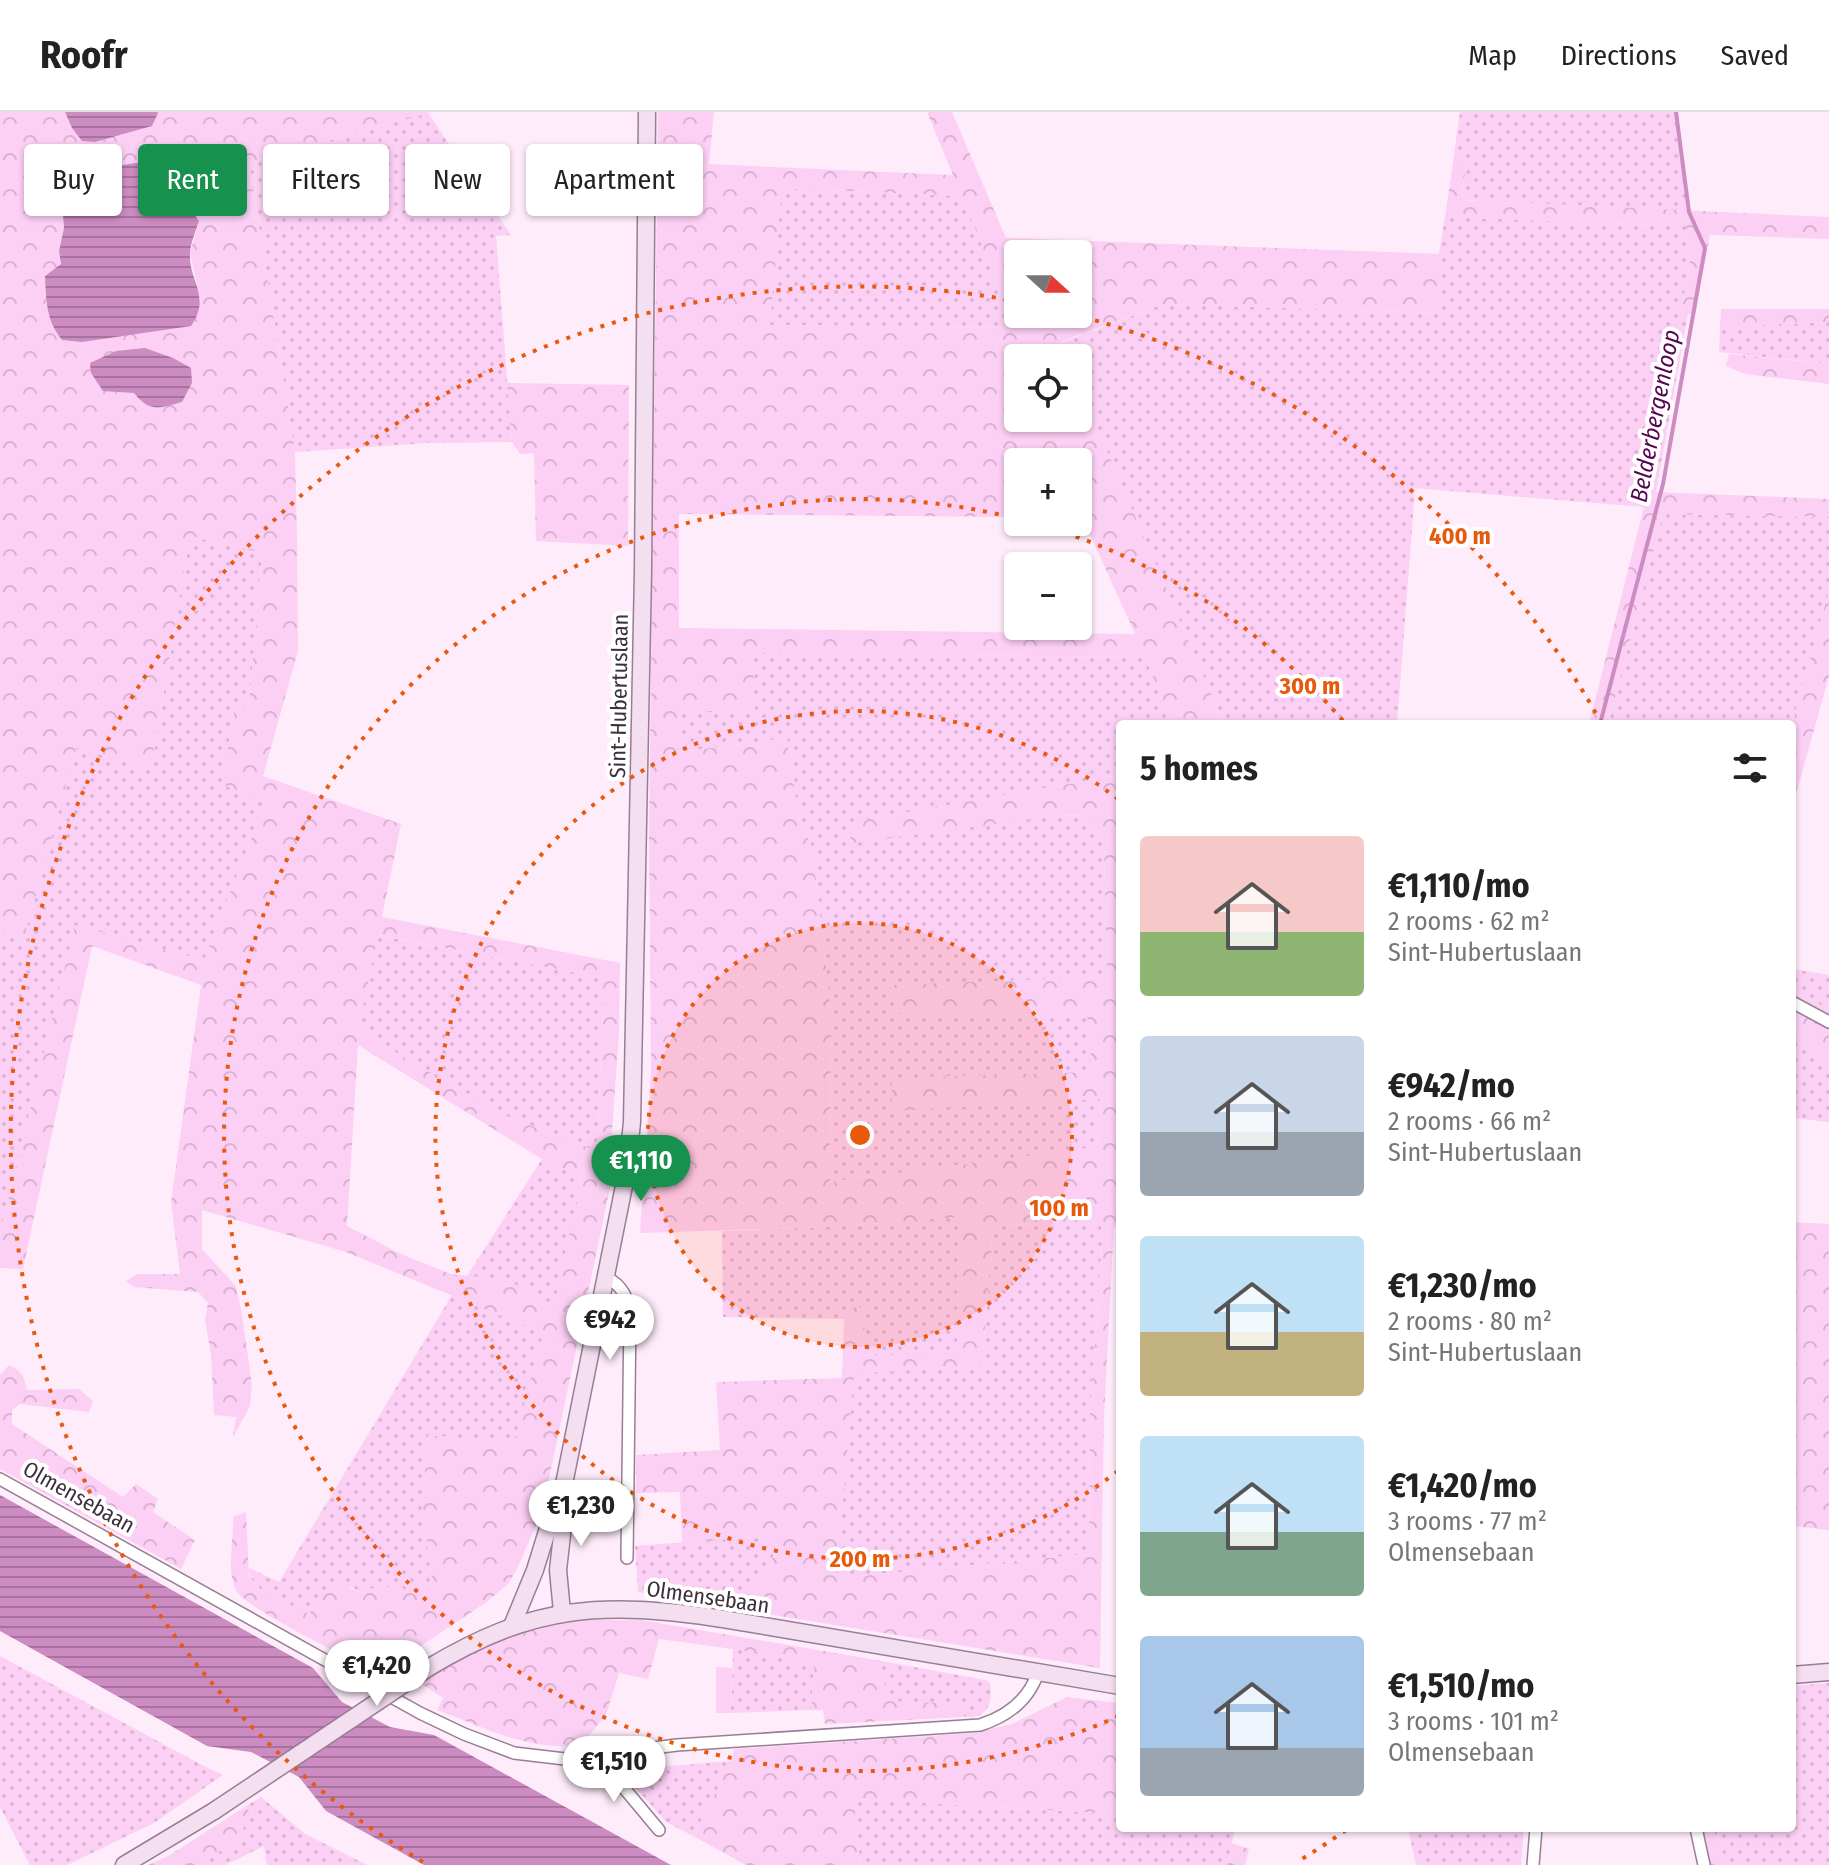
<!DOCTYPE html>
<html lang="en">
<head>
<meta charset="utf-8">
<style>
  body { margin:0; font-family:"Fira Sans Condensed",sans-serif; background:#f6f6f6; color:#222; height:100vh; display:flex; flex-direction:column; font-size:30px; white-space:nowrap }
  * { box-sizing:border-box; margin:0 }
  p { font-size:26px; color:#767676 }
  .icon { flex:none; width:44px; height:44px; fill:none; stroke:currentColor; stroke-width:2; stroke-linecap:round; stroke-linejoin:round }
  .map { position:relative; flex:1; overflow:hidden }
  .side { position:absolute; left:1116px; top:608px; width:680px; height:1112px; display:flex; flex-direction:column; background:#fff; border-radius:8px; box-shadow:0 2px 6px #0004 }
  .side>* { flex:none }
  .guide { position:absolute; left:24px; top:32px; width:760px; height:72px; display:flex; gap:16px }
  .needle { width:52px; rotate:111deg }
  .tools { position:absolute; left:1004px; top:128px; display:grid; gap:16px }
  .tools a { display:grid; place-items:center; width:88px; height:88px; border-radius:8px; background:#fff; box-shadow:0 2px 6px #0004; font-size:40px }
  .price { position:absolute; translate:-50% -68px; padding:0 18px; border-radius:28px; background:#fff; color:#222; font-size:26px; line-height:52px; filter:drop-shadow(0 2px 4px #0008) }
  .price::after { content:''; position:absolute; left:50%; top:48px; width:24px; height:18px; margin-left:-12px; background:inherit; clip-path:polygon(0 0,100% 0,50% 100%) }
  .price.selected { background:#16924e; color:#fff }
  ul { padding:0; list-style:none }
  li { display:flex; align-items:center; gap:24px; height:200px; padding:0 24px }
  li span { display:grid; place-items:center; flex:none; width:224px; height:160px; border-radius:8px; color:#555 }
  li>.icon { margin-inline-start:auto }
  span .icon { width:96px; height:96px; fill:#fffc; stroke-width:1 }
  li b { font-size:34px }
  h2 { display:flex; justify-content:space-between; align-items:center; height:96px; padding:0 24px; font-size:34px }
  .tag { padding:0 28px; border-radius:8px; background:#fff; box-shadow:0 2px 6px #0004; font-size:28px; line-height:72px }
  .tag.selected { background:#16924e; color:#fff }
  header { display:flex; align-items:center; gap:48px; box-sizing:border-box; height:112px; padding:0 40px; background:#fff; border-bottom:2px solid #e0e0e0 }
  header strong { font-size:38px }
  nav { display:flex; gap:44px; margin-inline-start:auto; font-size:28px }
  .map>svg:first-child { display:block }
  .grass { fill:url(#grass-dots) }
  .forest { fill:url(#forest-crowns); fill-rule:evenodd }
  .green { fill:#fccff4 }
  .water { fill:url(#water-rules) }
  .lines { fill:none; stroke-linecap:round; stroke-linejoin:round }
  .stream { stroke:#cc8bc1; stroke-width:4 }
  .street-casing { stroke:#997d94; stroke-width:14 }
  .secondary-casing { stroke:#997d94; stroke-width:19 }
  .street { stroke:#fff; stroke-width:11 }
  .secondary { stroke:#f4dff1; stroke-width:16 }
  .secondary-bridge-casing { stroke:#997d94; stroke-width:19; stroke-linecap:butt }
  .secondary-bridge { stroke:#f4dff1; stroke-width:16 }
  .ring { fill:none; stroke:#e8590c; stroke-width:4; stroke-dasharray:4 8 }
  .labels { text-anchor:middle; dominant-baseline:central; stroke-width:8; stroke-linejoin:round; paint-order:stroke }
  .street-label { font-size:22px; fill:#3c303a; stroke:#fff }
  .water-label { font-size:24px; font-style:italic; fill:#56044f; stroke:#fff }
  .centre { fill:#e8590c; stroke:#fff; stroke-width:4 }
  .ring-label { font-size:24px; text-anchor:middle; font-weight:bold; fill:#e8590c; stroke:#fff; stroke-width:8; stroke-linejoin:round; paint-order:stroke }
</style>
</head>
<body>
<header>
<strong>Roofr</strong>
<nav><a>Map</a><a>Directions</a><a>Saved</a></nav>
</header>
<div class="map">
<svg width="1829" height="1753" viewBox="0 0 1829 1753">
  <defs>
    <pattern id="grass-dots" width="8" height="8" patternUnits="userSpaceOnUse" patternTransform="scale(2)"><rect width="8" height="8" fill="#fccff4"/><path d="M2 2h.1M6 6h.1" fill="none" stroke="#d9b2d2" stroke-width="1.8" stroke-linecap="round"/></pattern>
    <pattern id="forest-crowns" width="20" height="18" patternUnits="userSpaceOnUse" patternTransform="scale(2)"><rect width="20" height="18" fill="#fccff4"/><path d="M2 6a3 3 0 1 1 6 0M12 15a3 3 0 1 1 6 0" fill="none" stroke="#d9b2d2"/></pattern>
    <pattern id="water-rules" width="6" height="5" patternUnits="userSpaceOnUse" patternTransform="scale(2)"><rect width="6" height="5" fill="#cc8bc1"/><path d="M0 2.5h6" fill="none" stroke="#a7729e"/></pattern>
  </defs>
  <rect width="100%" height="100%" fill="#ffecfb"/>
  <g class="grass">
    <path d="M1460,0H1675L1690,99L1462,88L1466,52L1453,50Z"/>
    <path d="M428,1L511,123L496,124L512,330L427,331L295,340L249,51Z"/>
    <path d="M781,76L962,84L1015,216L769,213Z"/>
    <path d="M1445,105L1687,114L1690,148L1681,201L1688,202L1656,380L1644,395L1415,376L1397,612H1224L1078,271V246H1067L1061,231L1163,192L1437,201L1441,142H1439Z"/>
    <path d="M1829,210V252L1719,240L1720,215Z"/>
    <path d="M1663,402L1829,405V479L1792,612H1608Z"/>
    <path d="M190,424L262,441L249,596L235,594L222,672L265,691L204,848L75,814L0,1122V820L24,826L76,635L151,657Z"/>
    <path d="M751,541L1145,545L1172,612H1120V663L847,711L1088,703L1104,731L1107,865L891,874L896,901L1087,903L1092,960L892,966V998L1100,987L1097,1035L830,1070L831,898L812,735L799,708L787,626L680,640V602L755,597Z"/>
    <path d="M377,823L604,866L597,1040L508,1005L358,919Z"/>
    <path d="M1792,857L1829,863V897L1792,878Z"/>
    <path d="M1792,928L1829,951V1010L1792,1006Z"/>
    <path d="M542,1047L553,1054L582,1063L554,1194L507,1168L467,1164Z"/>
    <path d="M958,1105L957,1242L862,1244L849,1196L844,1207L723,1205L722,1119L829,1115Z"/>
    <path d="M993,1112L1101,1114L1102,1131L1090,1305L1089,1442L849,1465L836,1461L854,1261L982,1253Z"/>
    <path d="M452,1183L544,1221L514,1331L428,1323L422,1394L432,1469L405,1477L378,1474L361,1481L352,1475L326,1478L310,1502C290,1493 249,1482 249,1456L279,1470Z"/>
    <path d="M755,1425L777,1433L768,1459L752,1477L742,1498L638,1480L635,1434Z"/>
    <path d="M733,1537L786,1544V1550L814,1552L811,1598L731,1601Z"/>
    <path d="M0,1544L204,1654L223,1663L154,1711L67,1753H30L0,1695Z"/>
    <path d="M876,1548L986,1568L990,1571C993,1591 988,1607 965,1605L958,1592L891,1590Z"/>
    <path d="M1829,1571V1753H1725L1717,1716H1792V1574Z"/>
    <path d="M732,1649L693,1724L666,1710L634,1674L647,1656Z"/>
    <path d="M261,1685L305,1722L367,1753H267L264,1734L225,1753H199L236,1729L251,1702L246,1694Z"/>
    <path d="M854,1687L1120,1702V1716H1235L1227,1753H860Z"/>
    <path d="M1408,1716H1524L1521,1753H1416Z"/>
  </g>
  <g class="forest">
    <path d="M0,0H65L72,16L95,30L152,14L158,0H432L249,51L295,340L297,424L298,539L263,664L401,712L382,805L620,851L619,922L610,1047L612,1066L550,1362L536,1413L517,1457L508,1472L488,1489L379,1562C355,1549 244,1496 236,1478C226,1456 234,1428 233,1405L246,1400L249,1463L258,1477L309,1502L326,1478L336,1470L362,1481L378,1474L405,1477L432,1469L422,1394L428,1323L514,1331L543,1221L346,1140L202,1098V1137L236,1174L242,1202L252,1273L250,1294L233,1325L236,1305L214,1303L211,1243L205,1208L208,1191L198,1180L134,1175L126,1169L138,1162H180L171,1090L201,873L92,834L23,1157L0,1156V1122L75,813L204,848L265,691L222,672L235,594L249,595L262,441L190,424L151,657L76,636L24,826L0,820ZM110,55L193,69L186,89L199,109L190,141L201,190L62,228C46,208 46,189 45,164L61,153L59,139L64,116L61,79L88,73ZM378,823L604,866L597,1039L508,1005L358,919ZM358,933L553,1054L582,1063L554,1193L507,1168L451,1162L403,1143L347,1114Z"/>
    <path d="M658,0H714L709,52L953,63L927,0H952L1006,126L1442,142L1438,201L1163,192L1061,230L1067,246H1018V306H1078V271L1224,612H1172L1145,545L752,541L755,597L680,602L681,640L787,626L799,708L812,735L831,898L830,1070L1097,1035L1100,987L892,999V966L1092,960L1087,903L895,901L891,873L1107,865L1104,731L1088,703L1055,704L852,731L846,711L1120,663V1114L1114,1115L1104,1305L1100,1556L742,1498L752,1477L768,1459L777,1433L755,1425L682,1431L680,1380L636,1381V1343L720,1338L716,1270L842,1266L844,1207L849,1196L862,1195L866,1230L863,1244L957,1241L958,1105L829,1115L640,1121L651,960L649,723ZM782,76L962,84L1015,216L770,213ZM1018,142H1078V202H1018ZM1018,350H1078V405H1082L1135,522L679,516V402L1018,405ZM993,1112L1101,1114L1102,1131L1090,1305L1089,1442L849,1465L837,1461L854,1262L982,1253Z"/>
    <path d="M1453,50L1466,51L1462,88L1829,105V127L1710,123L1695,202H1681L1690,148L1686,114L1445,105Z"/>
    <path d="M1721,197H1829V210L1720,215Z"/>
    <path d="M1729,242L1829,252V272L1745,262L1726,254Z"/>
    <path d="M507,271L629,273L628,434L536,429L534,341L520,342L512,330Z"/>
    <path d="M1656,380L1829,387V405L1663,402L1608,612H1589L1644,395Z"/>
    <path d="M1829,479V564L1792,697V612Z"/>
    <path d="M1792,878L1829,897V951L1792,928Z"/>
    <path d="M1792,1110L1829,1112V1418L1792,1414Z"/>
    <path d="M9,1253C23,1260 24,1264 27,1278L79,1277L93,1289L89,1300L20,1292L12,1298V1312L123,1385L136,1372L158,1387L153,1400L195,1428L181,1457L0,1357V1263Z"/>
    <path d="M641,1508L876,1548L891,1589L958,1592L965,1605L825,1612L823,1598H811L814,1552L786,1550L785,1544L659,1527L648,1567L619,1561L606,1603L581,1633C530,1640 483,1615 437,1598L443,1586L420,1571C463,1538 513,1521 567,1511C590,1506 617,1509 641,1508Z"/>
    <path d="M1067,1585L1120,1591V1702L854,1687L860,1753H746L693,1724L732,1649L734,1637L974,1621L1012,1612Z"/>
    <path d="M246,1694L251,1702L236,1729L199,1753H148L170,1743Z"/>
    <path d="M1700,1716H1717L1725,1753H1709Z"/>
    <path d="M1232,1731L1249,1737L1245,1753H1227Z"/>
  </g>
  <path class="green" d="M716,1555L732,1556L731,1601H716Z"/>
  <g class="water">
    <path d="M65,0H158V1L152,14L95,30L82,29L72,16Z"/>
    <path d="M176,45L182,49L193,69L186,90L199,109C196,118 191,130 190,140C188,170 212,183 191,214L82,230L62,228C46,208 46,188 45,164L61,152L59,139L64,116L61,79L88,73L109,55Z"/>
    <path d="M145,236L173,246L191,256L192,271L182,290C160,296 150,301 134,281L103,279L91,261L90,251L116,239Z"/>
    <path d="M0,1383L313,1556L342,1590L390,1615L434,1623L671,1753H424L326,1699L299,1665L251,1640L207,1634L0,1519Z"/>
  </g>
  <g class="lines">
    <path class="stream" d="M1600,612L1663,372L1705,136L1689,100L1676,0"/>
    <defs>
      <g id="street">
        <path d="M1792,890L1829,910"/>
        <path d="M607,1166C622,1173 627,1185 630,1201L627,1446"/>
        <path d="M0,1367L420,1601L464,1622L514,1641L565,1647L677,1633L980,1613C1008,1604 1029,1588 1038,1560"/>
        <path d="M604,1640L624,1676L659,1718"/>
        <path d="M1696,1716L1704,1753"/>
        <path d="M1533,1753L1536,1716"/>
      </g>
      <g id="secondary">
        <path d="M562,1500L558,1458L565,1397L564,1379"/>
        <path d="M512,1514L535,1458L553,1400L563,1377L627,1059L632,1010L643,460L647,0"/>
        <path d="M428,1556C534,1492 602,1489 723,1507L1120,1574"/>
        <path d="M1792,1563L1829,1560"/>
        <path d="M124,1753L214,1699"/>
      </g>
    </defs>
    <use href="#street" class="street-casing"/>
    <use href="#secondary" class="secondary-casing"/>
    <use href="#street" class="street"/>
    <use href="#secondary" class="secondary"/>
    <defs>
      <path id="secondary-bridge" d="M214,1699L428,1556"/>
    </defs>
    <use href="#secondary-bridge" class="secondary-bridge-casing"/>
    <use href="#secondary-bridge" class="secondary-bridge"/>
  </g>
  <circle cx="860" cy="1023" r="212" fill="#e8590c" fill-opacity=".12"/>
  <g class="ring">
    <circle cx="860" cy="1023" r="212"/>
    <path d="M1118 1359A424 424 0 1 1 1118 687"/>
    <path d="M1119 1604A636 636 0 1 1 1014 406M1030 410A636 636 0 0 1 1344 610"/>
    <path d="M1346 1718A848 848 0 0 1 1297 1750M423 1750A848 848 0 0 1 1015 189M1072 202A848 848 0 0 1 1602 612"/>
  </g>
  <g class="labels">
    <g class="street-label">
      <text transform="translate(619 584) rotate(-89)">Sint-Hubertuslaan</text>
      <text transform="translate(79 1385) rotate(29)">Olmensebaan</text>
      <text transform="translate(708 1485) rotate(8)">Olmensebaan</text>
    </g>
    <g class="water-label">
      <text transform="translate(1655 304) rotate(-79)">Belderbergenloop</text>
    </g>
  </g>
  <circle cx="860" cy="1023" r="12" class="centre"/>
  <g class="ring-label">
    <text x="1460" y="432">400 m</text>
    <text x="1310" y="582">300 m</text>
    <text x="1059" y="1104">100 m</text>
    <text x="860" y="1455">200 m</text>
  </g>
</svg>
<div class="tools">
<a><svg class="needle" viewBox="-14 -14 28 28"><path d="M0-13l5 13h-10z" fill="#e53935"/><path d="M0 13l5-13h-10z" fill="#767676"/></svg></a>
<a><svg class="icon" aria-label="locate" viewBox="0 0 24 24"><circle cx="12" cy="12" r="6"/><path d="M12 2v4M12 18v4M2 12h4M18 12h4"/></svg></a>
<a>+</a>
<a>−</a>
</div>
<b class="price selected" style="left:641px;top:1091px">€1,110</b>
<b class="price" style="left:610px;top:1250px">€942</b>
<b class="price" style="left:581px;top:1436px">€1,230</b>
<b class="price" style="left:377px;top:1596px">€1,420</b>
<b class="price" style="left:614px;top:1692px">€1,510</b>
<div class="guide">
<a class="tag">Buy</a>
<a class="tag selected">Rent</a>
<a class="tag">Filters</a>
<a class="tag">New</a>
<a class="tag">Apartment</a>
</div>
<section class="side">
<h2>5 homes<svg class="icon" aria-label="filters" viewBox="0 0 24 24"><path d="M4 7h16M4 17h16"/><circle cx="9" cy="7" r="2"/><circle cx="15" cy="17" r="2"/></svg></h2>
<ul>
<li><span style="background:linear-gradient(#f6c9c9 60%,#8fb573 0)"><svg class="icon" aria-label="home" viewBox="0 0 24 24"><path d="M3 11l9-7 9 7M6 9v11h12V9"/></svg></span><div><b>€1,110/mo</b><p>2 rooms · 62 m²</p><p>Sint-Hubertuslaan</p></div></li>
<li><span style="background:linear-gradient(#c9d6e8 60%,#9aa5b1 0)"><svg class="icon" aria-label="home" viewBox="0 0 24 24"><path d="M3 11l9-7 9 7M6 9v11h12V9"/></svg></span><div><b>€942/mo</b><p>2 rooms · 66 m²</p><p>Sint-Hubertuslaan</p></div></li>
<li><span style="background:linear-gradient(#bfe0f5 60%,#c2b280 0)"><svg class="icon" aria-label="home" viewBox="0 0 24 24"><path d="M3 11l9-7 9 7M6 9v11h12V9"/></svg></span><div><b>€1,230/mo</b><p>2 rooms · 80 m²</p><p>Sint-Hubertuslaan</p></div></li>
<li><span style="background:linear-gradient(#bfe0f5 60%,#7fa58c 0)"><svg class="icon" aria-label="home" viewBox="0 0 24 24"><path d="M3 11l9-7 9 7M6 9v11h12V9"/></svg></span><div><b>€1,420/mo</b><p>3 rooms · 77 m²</p><p>Olmensebaan</p></div></li>
<li><span style="background:linear-gradient(#a9c7e8 70%,#9aa5b1 0)"><svg class="icon" aria-label="home" viewBox="0 0 24 24"><path d="M3 11l9-7 9 7M6 9v11h12V9"/></svg></span><div><b>€1,510/mo</b><p>3 rooms · 101 m²</p><p>Olmensebaan</p></div></li>
</ul>
</section>
</div>
</body>
</html>
